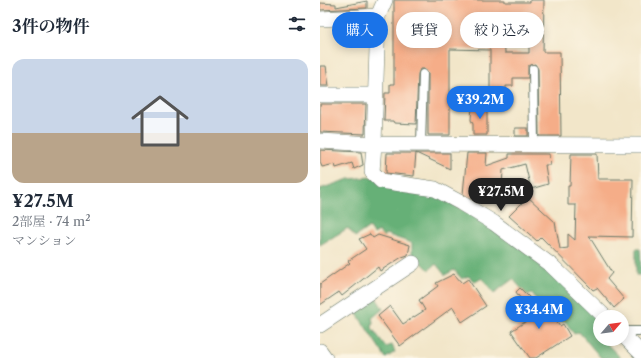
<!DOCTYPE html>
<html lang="ja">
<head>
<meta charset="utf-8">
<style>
  body { margin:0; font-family:"Libre Caslon Text","Noto Serif JP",serif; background:#f6f6f7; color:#1f2937; height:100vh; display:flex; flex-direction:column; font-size:15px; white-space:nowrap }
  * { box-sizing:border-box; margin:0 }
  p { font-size:13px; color:#747a83 }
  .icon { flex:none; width:22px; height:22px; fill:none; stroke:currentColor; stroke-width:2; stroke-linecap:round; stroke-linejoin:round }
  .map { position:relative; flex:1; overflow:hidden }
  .details { display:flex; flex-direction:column; background:#fff; width:320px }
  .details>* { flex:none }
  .guide { position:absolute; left:12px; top:12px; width:249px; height:36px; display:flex; gap:8px }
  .needle { width:26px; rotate:62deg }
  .fabs { position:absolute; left:273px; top:310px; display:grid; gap:8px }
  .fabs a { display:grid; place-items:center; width:36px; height:36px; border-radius:50%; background:#fff; box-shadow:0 2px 10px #0003; font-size:20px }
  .price { position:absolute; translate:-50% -34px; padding:0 9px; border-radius:14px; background:#1a73e8; color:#fff; font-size:13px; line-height:26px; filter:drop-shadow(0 1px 2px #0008) }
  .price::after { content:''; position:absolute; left:50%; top:24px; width:12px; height:9px; margin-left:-6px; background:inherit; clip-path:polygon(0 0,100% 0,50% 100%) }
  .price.on { background:#222; color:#fff }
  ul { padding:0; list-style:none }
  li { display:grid; align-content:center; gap:8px; height:212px; padding:0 12px }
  li span { display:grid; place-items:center; height:124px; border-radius:12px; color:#555 }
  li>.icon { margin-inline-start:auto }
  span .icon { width:72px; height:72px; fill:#fffc; stroke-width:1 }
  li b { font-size:17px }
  h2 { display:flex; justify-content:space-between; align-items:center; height:48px; padding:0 12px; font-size:17px }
  .tag { padding:0 14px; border-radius:18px; background:#fff; box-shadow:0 2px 10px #0003; font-size:14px; line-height:36px }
  .tag.on { background:#1a73e8; color:#fff }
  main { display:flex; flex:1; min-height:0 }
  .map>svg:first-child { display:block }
  .forest { fill:#66b077; stroke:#427656 }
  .building { fill:#f5ad88; fill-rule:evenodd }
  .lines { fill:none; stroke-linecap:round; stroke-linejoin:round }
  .service-casing { stroke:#697868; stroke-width:10 }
  .minor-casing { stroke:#697868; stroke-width:16 }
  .service { stroke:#fff; stroke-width:8 }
  .minor { stroke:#fff; stroke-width:15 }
</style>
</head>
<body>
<main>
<section class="details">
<h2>3件の物件<svg class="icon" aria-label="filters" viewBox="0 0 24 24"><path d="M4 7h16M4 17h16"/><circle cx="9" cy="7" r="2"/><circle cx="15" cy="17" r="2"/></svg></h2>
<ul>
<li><span style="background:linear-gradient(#c9d6e8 60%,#b9a48a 0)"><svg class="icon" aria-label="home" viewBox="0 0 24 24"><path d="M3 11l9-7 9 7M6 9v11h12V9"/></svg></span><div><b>¥27.5M</b><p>2部屋 · 74 m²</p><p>マンション</p></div></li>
</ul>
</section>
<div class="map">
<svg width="321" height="358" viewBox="0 0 321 358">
  <rect width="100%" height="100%" fill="#fcf5e5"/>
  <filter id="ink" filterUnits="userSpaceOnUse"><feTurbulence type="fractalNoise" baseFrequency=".025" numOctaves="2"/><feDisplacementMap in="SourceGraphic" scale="8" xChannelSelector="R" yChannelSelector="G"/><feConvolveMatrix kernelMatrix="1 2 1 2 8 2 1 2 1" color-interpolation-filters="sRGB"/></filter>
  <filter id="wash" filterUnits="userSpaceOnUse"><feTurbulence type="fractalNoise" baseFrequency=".012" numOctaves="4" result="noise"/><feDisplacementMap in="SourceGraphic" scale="16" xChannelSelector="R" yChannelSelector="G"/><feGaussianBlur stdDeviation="0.9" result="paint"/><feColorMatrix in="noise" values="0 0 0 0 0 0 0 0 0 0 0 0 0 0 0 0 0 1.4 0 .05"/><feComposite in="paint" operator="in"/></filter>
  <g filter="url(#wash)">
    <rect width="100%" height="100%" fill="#f2e6c9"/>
    <g class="forest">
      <path d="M51,177L114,193L172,227L234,272L280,317V339H290L287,344L301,358H281L259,332L254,334L245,321L241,322L228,303L222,306L212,294L207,295L193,279L174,293L162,278L155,282L148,276L142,279L134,270L125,275L116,264L109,270L100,261L92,258V243L65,234L63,238L59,231L54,234L49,227L35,237L28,228L0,245V189L29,179Z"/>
      <path d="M316,249H320L321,275H316Z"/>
      <path d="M54,294L63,309L52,318L53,322L52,328L66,347L72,345L75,352L66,358L33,308Z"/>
    </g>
    <g id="blocks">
      <g class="building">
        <path d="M74,0H185V2H210V0H224L223,52H240L241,136H219L218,69L215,64L208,66V78H193V86H186V102H170V50L130,49V135H108V74L104,69H100L98,74L96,124L74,123L73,121H64L65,93H70V84H74ZM184,31L209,32V53H185Z"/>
        <path d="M47,1V8L0,10V3L16,4V7Z"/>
        <path d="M0,66H6L9,86H0Z"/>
        <path d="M0,104H46L45,134L0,132Z"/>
        <path d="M152,106H167V135H153V124L151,120Z"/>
        <rect x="195" y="128" width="13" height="8"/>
        <path d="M0,150L41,152L43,165L34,169L32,163L16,168L15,164L2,167L0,162Z"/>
        <path d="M67,153H96L94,176L66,173Z"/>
        <path d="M96,153H130V169Z"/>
        <path d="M147,153H167L166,166L189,158V154H229L230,165H225L228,184L211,189L205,164L183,170L182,186H166V189L158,188L152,199L143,194Z"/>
        <path d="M251,154H277L278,179H313L312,237L269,236L292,273L287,279L304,299L294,308L277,288L273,290L221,237L217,241L189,216L208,197L235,222L240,249L248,248V234L255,240L256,205H248V186H250Z"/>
        <path d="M50,234L53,238L58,235L90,245L88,255L82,257L60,271L58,267L22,296L19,292L0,305V284L30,263L28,261L46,249L39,239Z"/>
        <path d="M134,274L142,283L148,279L166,306L142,322L133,307L80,346L58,316L70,306L83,324L105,310L99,300L118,286L116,283Z"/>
        <path d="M200,288L226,314L230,311L240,326L243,324L250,336L216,358H210L191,331L213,317L196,292Z"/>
      </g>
    </g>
  </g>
  <g filter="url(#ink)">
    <use href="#blocks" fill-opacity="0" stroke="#697868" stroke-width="1"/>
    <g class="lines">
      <defs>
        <g id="service">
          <path d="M213,69L214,144"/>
          <path d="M101,144L103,74"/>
          <path d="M302,331H321"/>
        </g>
        <g id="minor">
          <path d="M65,0L58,16L54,144L321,145"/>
          <path d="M0,19L58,16"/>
          <path d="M0,95H55"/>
          <path d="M0,141L54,144L52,172L61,181L115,189L141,203L174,223L232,266L285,317"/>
          <path d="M0,325L93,263"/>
          <path d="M302,334L321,353"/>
          <path d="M0,351L5,358"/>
        </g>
      </defs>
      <use href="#service" class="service-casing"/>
      <use href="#minor" class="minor-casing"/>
      <use href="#service" class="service"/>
      <use href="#minor" class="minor"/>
    </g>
  </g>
</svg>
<div class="fabs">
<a><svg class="needle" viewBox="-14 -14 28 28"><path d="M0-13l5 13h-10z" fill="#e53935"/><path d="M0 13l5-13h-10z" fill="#747a83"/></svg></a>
</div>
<b class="price" style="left:160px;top:120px">¥39.2M</b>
<b class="price on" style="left:181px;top:212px">¥27.5M</b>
<b class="price" style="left:219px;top:330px">¥34.4M</b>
<div class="guide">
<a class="tag on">購入</a>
<a class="tag">賃貸</a>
<a class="tag">絞り込み</a>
</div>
</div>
</main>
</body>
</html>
